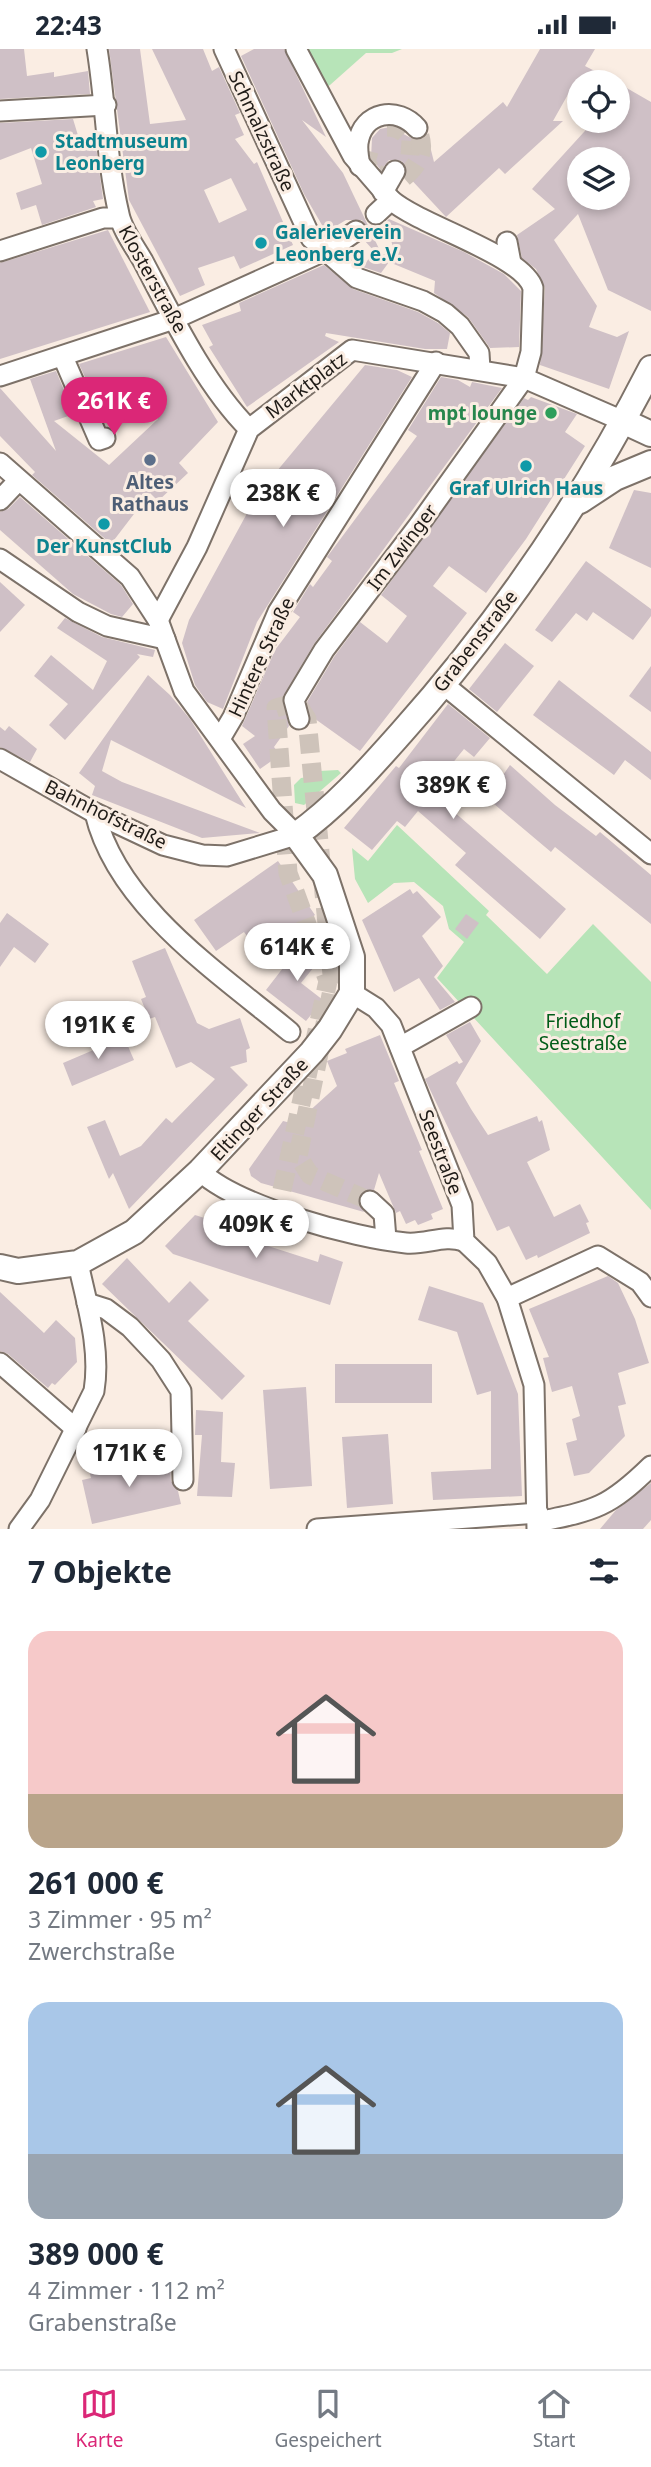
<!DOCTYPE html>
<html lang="de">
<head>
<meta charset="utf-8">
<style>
  body { margin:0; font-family:"Noto Sans",sans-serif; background:#f2f2f3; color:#1f2937; height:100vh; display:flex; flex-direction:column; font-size:26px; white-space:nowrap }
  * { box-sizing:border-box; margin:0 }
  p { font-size:23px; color:#747a83 }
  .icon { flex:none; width:38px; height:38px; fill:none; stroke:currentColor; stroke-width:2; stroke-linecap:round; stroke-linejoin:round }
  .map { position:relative; height:1480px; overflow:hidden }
  .side { display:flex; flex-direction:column; background:#fff; flex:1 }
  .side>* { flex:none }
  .tools { position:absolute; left:567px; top:21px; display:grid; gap:14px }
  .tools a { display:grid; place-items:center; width:63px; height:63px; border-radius:50%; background:#fff; box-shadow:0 4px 10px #0003; font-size:35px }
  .price { position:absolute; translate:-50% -60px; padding:0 16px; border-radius:24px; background:#fff; color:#222; font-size:23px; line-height:46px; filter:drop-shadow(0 2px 4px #0008) }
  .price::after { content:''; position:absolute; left:50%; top:42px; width:21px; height:16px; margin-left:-10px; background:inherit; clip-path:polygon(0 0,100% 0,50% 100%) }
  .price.on { background:#db2777; color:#fff }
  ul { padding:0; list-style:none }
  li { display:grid; align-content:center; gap:14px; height:371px; padding:0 28px }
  li span { display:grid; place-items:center; height:217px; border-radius:21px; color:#555 }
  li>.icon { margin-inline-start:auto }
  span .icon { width:126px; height:126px; fill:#fffc; stroke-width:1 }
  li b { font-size:30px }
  h2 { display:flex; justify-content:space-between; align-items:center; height:84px; padding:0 28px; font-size:30px }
  .status { display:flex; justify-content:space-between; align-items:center; height:49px; padding:0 35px; background:#fff; direction:ltr }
  .status svg { height:19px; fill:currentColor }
  .tabs { display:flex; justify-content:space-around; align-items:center; height:98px; border-top:2px solid #e0e1e3; background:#fff; font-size:19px; color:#747a83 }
  .tabs a { display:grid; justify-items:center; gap:4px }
  .tabs .on { color:#db2777 }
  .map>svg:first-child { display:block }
  .green { fill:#b7e4b8 }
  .building { fill:#cfc0c6; fill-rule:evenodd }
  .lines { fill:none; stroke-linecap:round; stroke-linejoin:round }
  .minor-tunnel { stroke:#cec3ba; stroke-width:19; stroke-dasharray:19 10; stroke-linecap:butt }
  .minor-casing { stroke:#7d7269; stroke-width:23 }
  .major-casing { stroke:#7d7269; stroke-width:28 }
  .minor { stroke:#fff; stroke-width:19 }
  .major { stroke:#fff; stroke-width:24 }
  .culture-dot { fill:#0f9aa8; stroke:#faede3; stroke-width:2.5 }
  .leisure-dot { fill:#2e9e5b; stroke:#faede3; stroke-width:2.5 }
  .service-dot { fill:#5c6f8a; stroke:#faede3; stroke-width:2.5 }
  .labels { text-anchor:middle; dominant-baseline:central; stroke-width:6; stroke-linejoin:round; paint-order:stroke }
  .street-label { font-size:19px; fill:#1f1b17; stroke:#faede3 }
  .culture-label { font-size:19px; font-weight:bold; fill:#0d838f; stroke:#faede3; text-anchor:start }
  .leisure-label { font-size:19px; font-weight:bold; fill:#27864d; stroke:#faede3; text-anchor:end }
  .service-label { font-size:19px; font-weight:bold; fill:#4e5e75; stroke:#faede3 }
  .park-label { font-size:19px; fill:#005c18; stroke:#faede3 }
</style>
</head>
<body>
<div class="status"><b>22:43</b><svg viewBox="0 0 49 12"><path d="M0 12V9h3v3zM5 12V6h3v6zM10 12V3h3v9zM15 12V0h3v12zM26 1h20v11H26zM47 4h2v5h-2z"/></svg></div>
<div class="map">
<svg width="651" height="1480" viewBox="0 0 651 1480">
  <rect width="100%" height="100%" fill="#faede3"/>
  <g class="green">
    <path d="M301,0H402L392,4H366L330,36L317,43Z"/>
    <path d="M338,721L341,724L304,756L295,754L294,736L301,729L315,727L319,722Z"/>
    <path d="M397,776L489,862L486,866L547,925L593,875L651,933V1161L437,929L464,893L449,880L443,857L414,833L394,834L368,854L355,830L352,799L368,812Z"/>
  </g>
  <g class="building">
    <path d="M0,0H24L27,27L54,23V28L88,22L90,45L0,50Z"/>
    <path d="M109,0H140L150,75L186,71L152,0H203L212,22L219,18L240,64L235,66L244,86L235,90L254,115L257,113L293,196L240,220L234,207L198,219L205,236L180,247L129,151ZM231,129L247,161L219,174L204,141Z"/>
    <path d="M254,0H284L326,88L302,71L343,124L382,206L394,202L386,173L389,170L464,203L504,225L521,242L519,298L490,299L468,268L434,244L435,232L389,213L381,224L363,218L374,202L364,191L368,180L362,171H346L326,183L304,145L241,7Z"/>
    <path d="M540,0H595L585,17L616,33H575L553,72H563L505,125L499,119L446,168L406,125L402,112L389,111L381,121L371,109L372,89L380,80L390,78L415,91L427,85L434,113L503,53L507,58Z"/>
    <path d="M618,34L651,53V262L608,241L578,165L554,191L597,257L589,278L617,288L629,282L609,340L540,316L545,239L536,220L522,209L517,186L555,160L532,140L594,72H618ZM579,110H618V149H579Z"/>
    <path d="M73,70L80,93L95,90L103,150L93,152L96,158L42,176L36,156L21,161L16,144L42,135L31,99L0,111V74Z"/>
    <path d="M108,181L150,263L0,310V214Z"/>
    <path d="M324,216L353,240L418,263L438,274L450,284L447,300H425L326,284L325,287L339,293L247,358L209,298L213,296L202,276L241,262L239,254Z"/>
    <path d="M166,288L218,373L179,414L188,424L158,452L150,444L111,495L32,426L35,423L0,387V339L56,402L30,330L56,322L74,365L54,372L109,416L158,370L141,332L118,341L113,331L90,339L79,315Z"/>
    <path d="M365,316L397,321L412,328L257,573L223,660L207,653L195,636L182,594L189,571L257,446Z"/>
    <path d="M441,328L458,331L470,338L472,333L502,339L314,595L282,649L289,677L274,698L280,706L260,720L243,695L255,687L242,677L275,601L300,568L293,563L310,535L313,538L332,512L327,508L417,387L408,381Z"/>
    <path d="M531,348L577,365L565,383L585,397L526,490L486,544L449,517L433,537L467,564L360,702L311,667L307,653L334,608L360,573L387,594L407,567L381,546L524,349L528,351Z"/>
    <path d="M634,441L651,444V519L609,499Z"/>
    <path d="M20,448L121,536L133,555L122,568L111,565L73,545L0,481V463L8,460Z"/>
    <path d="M586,512L651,560V567L633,591L593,563L587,572L576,564L552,593L535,581Z"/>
    <path d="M0,533L25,556L0,583Z"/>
    <path d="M65,569L102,588L155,601L153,608L137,605L140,608L65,691L49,676L68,655L34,627L51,606L93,641L107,612L57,579Z"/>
    <path d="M505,594L534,617L497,663L469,640Z"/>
    <path d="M651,617V663L629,647Z"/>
    <path d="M148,626L170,646L190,670L246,759L111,691L102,722L122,733L260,784L202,789L92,746L95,737L79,724Z"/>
    <path d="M559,631L651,703V731L625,711L614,726L533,666Z"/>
    <path d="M448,655L490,689L474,708L464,700L430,742L566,860L540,890L455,816L466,804L418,762L405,778L397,772L372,801L344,779L396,717L399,719Z"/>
    <path d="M9,677L37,700L30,713L0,698V678L5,682Z"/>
    <path d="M510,716L555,756L596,787L600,783L651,826V875L555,798L551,803L487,749Z"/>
    <path d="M278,812L315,866L261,906L244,883L216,902L194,871Z"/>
    <path d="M410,840L413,845L417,842L441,868L422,887L443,917L434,928L455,953L440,961L419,929L394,943L362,871Z"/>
    <path d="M7,864L49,895L35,914L14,898L0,918V874Z"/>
    <path d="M466,865L479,874L467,890L455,880Z"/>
    <path d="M303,893L322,908L301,934L323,951L306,972L266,941Z"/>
    <path d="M165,899L197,974L209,980L240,969L250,999L246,1001L247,1013L230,1018L248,1036L129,1160L113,1124L109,1130L87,1078L105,1071L120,1107L141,1097L166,1069L172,1074L215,1030L191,1013L176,1019L155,968L149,970L141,950L146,948L132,912Z"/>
    <path d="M470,973L481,992L456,1034L471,1060L488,1086L537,1067L539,1073L542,1071L550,1101L527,1113L554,1168L580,1155L589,1173L586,1174L590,1184L538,1209L537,1206L526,1211L509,1177L497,1182L425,1030L457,1012L459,1015L463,1013L446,986Z"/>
    <path d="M380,986L399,1032L394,1034L422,1101L419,1102L443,1160L431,1165L433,1170L418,1176L415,1171L406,1175L400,1162L396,1164L379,1124L374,1141H366L358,1149L364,1163L261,1134L251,1127L249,1120L283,1072L295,1075L337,1037L327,1012L347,1004L345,1000Z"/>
    <path d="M124,988L134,1011L72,1037L63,1014Z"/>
    <path d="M195,1166L239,1180L237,1187L318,1213L320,1205L343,1213L330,1256L173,1205L165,1197Z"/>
    <path d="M127,1209L169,1254L190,1232L209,1251L188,1272L245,1327L222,1351L102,1235Z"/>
    <path d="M608,1227L618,1234L635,1270L649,1314L618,1324L626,1355L618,1357L625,1387L589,1424L574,1427L566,1394L577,1391L572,1370L580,1367L572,1337L552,1343L543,1309L549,1308L529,1260Z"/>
    <path d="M429,1237L483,1254L518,1345L522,1447L433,1451L431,1423L491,1420V1342L477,1346L457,1283L418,1271Z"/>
    <path d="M0,1243L44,1284L56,1271L75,1289L77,1313L55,1336L52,1334L48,1339L8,1305L0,1302Z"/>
    <rect x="335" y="1315" width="97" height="39"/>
    <path d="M306,1338L312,1437L270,1440L263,1341Z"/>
    <path d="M196,1361L223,1363L221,1413L235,1414L232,1448L197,1447L202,1386H195Z"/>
    <path d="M388,1385L393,1455L347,1459L342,1388Z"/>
    <path d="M155,1406L157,1416L170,1414L171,1432L178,1442L181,1455L92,1475L82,1431L91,1429L89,1421Z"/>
    <path d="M651,1434V1471L643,1480H600L616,1461Z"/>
  </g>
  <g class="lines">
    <g class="minor-tunnel">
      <path d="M387,78C399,78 404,83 411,92L410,106"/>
      <path d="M369,102L366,113L372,123L398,133C418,118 428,103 417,79"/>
      <path d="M282,1141L328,932L288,824L276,659L296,653L307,670L333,936L298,1107L310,1126L370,1152"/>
    </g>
    <defs>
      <g id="minor">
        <path d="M97,0C106,55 106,110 119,165C122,181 135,198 143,212C172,267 205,336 249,380"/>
        <path d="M224,0L311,189L357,229L423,252L445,264L460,277L479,304L480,320"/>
        <path d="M296,0L353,107L391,151"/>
        <path d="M0,62L106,56"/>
        <path d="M360,117C359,110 357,102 358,94C363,62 398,57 417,79"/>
        <path d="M383,143L395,122"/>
        <path d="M507,193L511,214"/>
        <path d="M0,202L103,169H119"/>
        <path d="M63,308L99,391L105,389"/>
        <path d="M0,327L174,270L333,198L356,182"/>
        <path d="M0,414L130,528L158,571L184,642L272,762L296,786L227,807L202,806L163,796L95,764L0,710"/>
        <path d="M0,451L18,432"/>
        <path d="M0,510L78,563L107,577L165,590"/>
        <path d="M158,571L197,498L249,380L352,301L524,329L623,372"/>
        <path d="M443,635L651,805"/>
        <path d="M299,670L294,651L324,601L419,476L524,329L531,303L533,239C523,206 421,177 391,151L376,165"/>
        <path d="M220,690L233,668L278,563L436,313"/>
        <path d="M95,764C117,857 219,924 290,983"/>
        <path d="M352,944L376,959L391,976L462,1156L464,1192L487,1214L507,1249L534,1336L537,1480"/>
        <path d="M400,998L471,958"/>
        <path d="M200,1122C236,1157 354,1189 406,1194C427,1196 443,1185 464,1192"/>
        <path d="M370,1152L384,1165L386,1190"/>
        <path d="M507,1249L598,1207L640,1233L651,1248"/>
        <path d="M87,1254L106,1260L130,1278L161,1311L181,1342L183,1431"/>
        <path d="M0,1314L76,1380"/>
        <path d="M538,1473C596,1461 608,1459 651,1417"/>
        <path d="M19,1480L40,1451L94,1342C101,1299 87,1256 78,1214"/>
        <path d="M317,1480L538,1464"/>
      </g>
      <g id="major">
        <path d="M623,372L651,385"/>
        <path d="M580,452L615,429L651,414"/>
        <path d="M0,1218L18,1222L78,1214L134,1183L200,1122L312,1003L330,980L352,944V908L325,826L296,786C337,757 369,720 402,683C500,573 584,450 651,319"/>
      </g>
    </defs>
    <use href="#minor" class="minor-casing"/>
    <use href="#major" class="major-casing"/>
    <use href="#minor" class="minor"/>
    <use href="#major" class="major"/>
  </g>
  <g class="culture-dot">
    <circle cx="41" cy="103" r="7"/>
    <circle cx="261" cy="194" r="7"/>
    <circle cx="526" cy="417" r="7"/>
    <circle cx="104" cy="475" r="7"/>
  </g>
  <circle class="leisure-dot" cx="551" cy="364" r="7"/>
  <circle class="service-dot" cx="150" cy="411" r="7"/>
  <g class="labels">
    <g class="street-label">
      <text transform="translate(262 82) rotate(65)">Schmalzstraße</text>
      <text transform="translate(153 230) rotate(61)">Klosterstraße</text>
      <text transform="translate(306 336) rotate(-37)">Marktplatz</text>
      <text transform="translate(402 498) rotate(-53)">Im Zwinger</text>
      <text transform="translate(475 592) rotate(-52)">Grabenstraße</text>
      <text transform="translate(261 608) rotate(-65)">Hintere Straße</text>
      <text transform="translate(106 765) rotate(26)">Bahnhofstraße</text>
      <text transform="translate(259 1060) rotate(-47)">Eltinger Straße</text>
      <text transform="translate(441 1103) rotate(69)">Seestraße</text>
    </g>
    <g class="culture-label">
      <text x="55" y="92">Stadtmuseum<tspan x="55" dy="22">Leonberg</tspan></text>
      <text x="275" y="183">Galerieverein<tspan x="275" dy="22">Leonberg e.V.</tspan></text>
      <text x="526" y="439" text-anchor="middle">Graf Ulrich Haus</text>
      <text x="104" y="497" text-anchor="middle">Der KunstClub</text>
    </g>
    <g class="leisure-label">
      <text x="537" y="364">mpt lounge</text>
    </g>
    <g class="service-label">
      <text x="150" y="433">Altes<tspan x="150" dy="22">Rathaus</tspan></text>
    </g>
    <g class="park-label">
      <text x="583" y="972">Friedhof<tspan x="583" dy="22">Seestraße</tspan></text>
    </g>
  </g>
</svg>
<div class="tools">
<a><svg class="icon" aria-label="locate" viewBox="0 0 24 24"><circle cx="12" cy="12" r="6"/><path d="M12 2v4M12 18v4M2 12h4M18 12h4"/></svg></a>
<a><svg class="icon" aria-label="layers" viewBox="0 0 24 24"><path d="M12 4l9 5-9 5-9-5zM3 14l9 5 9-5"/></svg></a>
</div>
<b class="price on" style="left:114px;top:388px">261K €</b>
<b class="price" style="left:283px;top:480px">238K €</b>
<b class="price" style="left:453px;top:772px">389K €</b>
<b class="price" style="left:297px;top:934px">614K €</b>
<b class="price" style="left:98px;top:1012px">191K €</b>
<b class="price" style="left:256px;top:1211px">409K €</b>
<b class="price" style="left:129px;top:1440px">171K €</b>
</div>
<section class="side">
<h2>7 Objekte<svg class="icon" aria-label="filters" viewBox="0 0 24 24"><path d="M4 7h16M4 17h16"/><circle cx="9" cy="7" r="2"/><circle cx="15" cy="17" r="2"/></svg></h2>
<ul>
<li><span style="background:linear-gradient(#f6c9c9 75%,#b9a48a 0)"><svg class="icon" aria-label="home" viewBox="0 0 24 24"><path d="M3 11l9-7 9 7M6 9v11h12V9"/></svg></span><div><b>261 000 €</b><p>3 Zimmer · 95 m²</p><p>Zwerchstraße</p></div></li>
<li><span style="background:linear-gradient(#a9c7e8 70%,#9aa5b1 0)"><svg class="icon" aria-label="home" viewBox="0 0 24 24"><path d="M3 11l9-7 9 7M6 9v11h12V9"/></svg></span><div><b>389 000 €</b><p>4 Zimmer · 112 m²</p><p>Grabenstraße</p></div></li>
</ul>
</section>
<nav class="tabs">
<a class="on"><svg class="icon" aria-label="map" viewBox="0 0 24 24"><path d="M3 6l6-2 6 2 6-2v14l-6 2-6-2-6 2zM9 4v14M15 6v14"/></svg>Karte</a>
<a><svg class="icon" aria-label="saved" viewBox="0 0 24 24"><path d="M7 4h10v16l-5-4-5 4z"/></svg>Gespeichert</a>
<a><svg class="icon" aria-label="home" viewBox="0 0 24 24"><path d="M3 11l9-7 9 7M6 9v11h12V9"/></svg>Start</a>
</nav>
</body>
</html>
